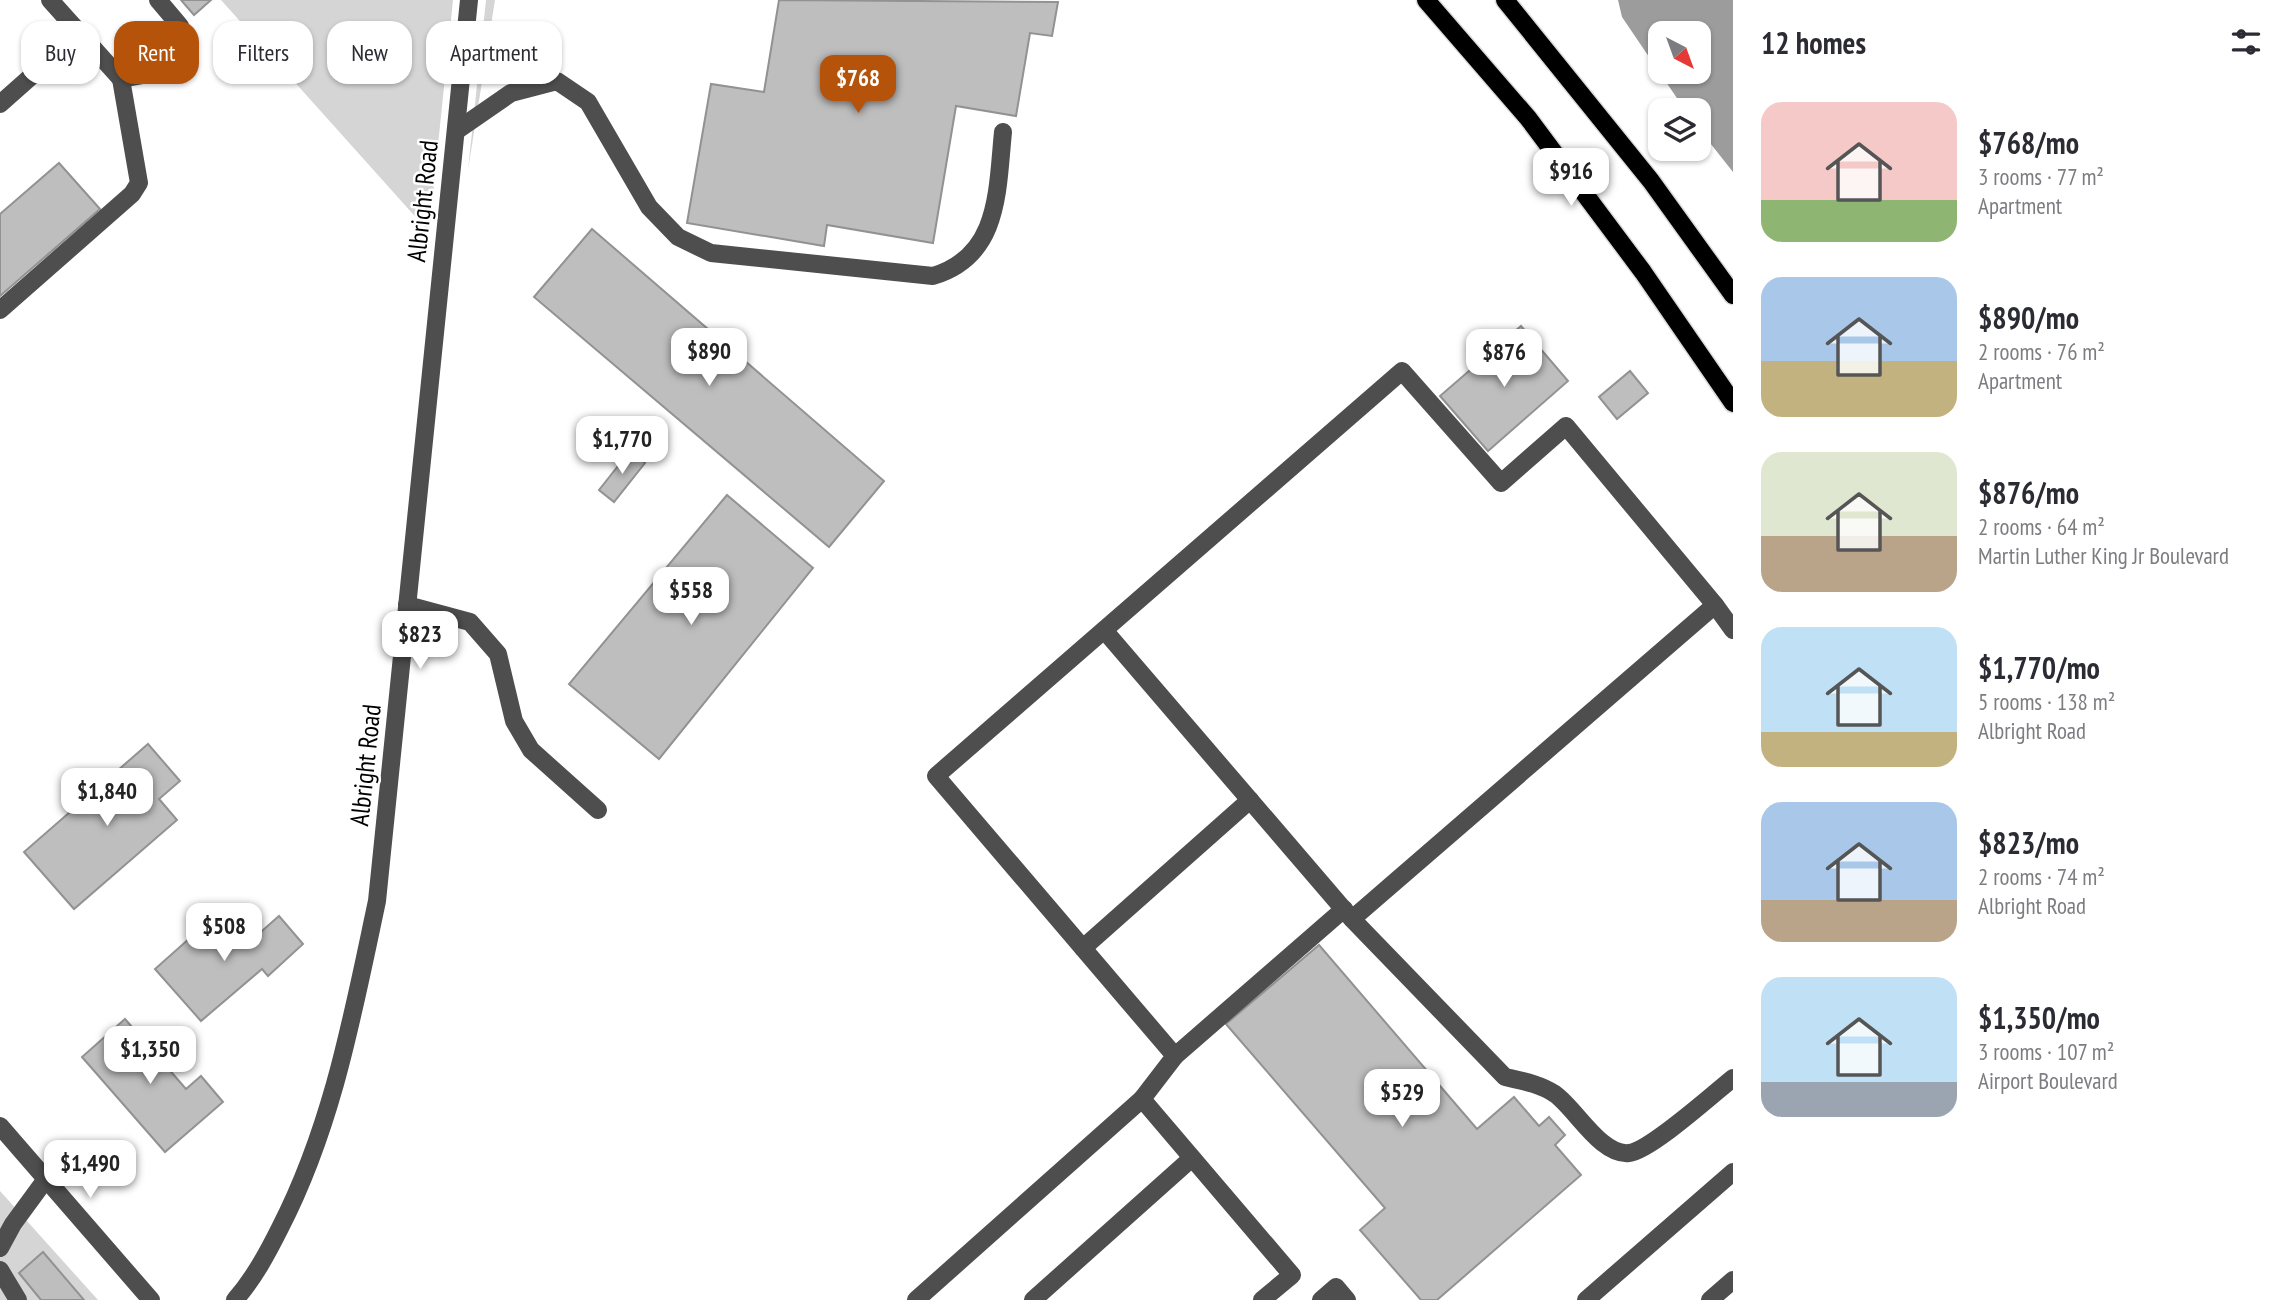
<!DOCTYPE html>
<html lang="en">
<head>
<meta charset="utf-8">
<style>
  body { margin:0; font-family:"PT Sans Narrow",sans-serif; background:#f7f7f7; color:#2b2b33; height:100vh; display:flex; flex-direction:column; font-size:26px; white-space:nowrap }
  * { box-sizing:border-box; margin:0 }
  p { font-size:23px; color:#7c7c81 }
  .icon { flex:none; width:38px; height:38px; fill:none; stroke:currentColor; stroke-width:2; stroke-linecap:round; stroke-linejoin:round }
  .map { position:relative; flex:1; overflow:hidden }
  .details { display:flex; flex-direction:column; background:#fff; width:560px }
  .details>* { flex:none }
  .top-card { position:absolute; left:21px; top:21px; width:665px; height:63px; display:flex; gap:14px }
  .needle { width:46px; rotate:139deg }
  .buttons { position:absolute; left:1648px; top:21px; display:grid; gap:14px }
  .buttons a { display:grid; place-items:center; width:63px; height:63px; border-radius:14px; background:#fff; box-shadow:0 2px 5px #0004; font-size:35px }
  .price { position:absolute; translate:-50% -60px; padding:0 16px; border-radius:14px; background:#fff; color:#222; font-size:23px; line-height:46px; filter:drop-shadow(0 2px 4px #0008) }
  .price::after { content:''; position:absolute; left:50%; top:42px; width:21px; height:16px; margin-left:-10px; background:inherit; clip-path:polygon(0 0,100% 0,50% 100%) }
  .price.current { background:#b45309; color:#fff }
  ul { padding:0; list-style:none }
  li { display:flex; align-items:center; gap:21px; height:175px; padding:0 28px }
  li span { display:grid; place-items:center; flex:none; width:196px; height:140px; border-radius:21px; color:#555 }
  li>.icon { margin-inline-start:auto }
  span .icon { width:84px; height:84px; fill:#fffc; stroke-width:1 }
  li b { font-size:30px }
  h2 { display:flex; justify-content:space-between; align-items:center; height:84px; padding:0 28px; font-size:30px }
  .tag { padding:0 24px; border-radius:21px; background:#fff; box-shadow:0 2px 5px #0004; font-size:24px; line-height:63px }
  .tag.current { background:#b45309; color:#fff }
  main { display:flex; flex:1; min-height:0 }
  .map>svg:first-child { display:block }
  .green { fill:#d5d5d5 }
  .water { fill:#9c9c9c; fill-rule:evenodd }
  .building { fill:#bebebe; stroke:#929292; stroke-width:2 }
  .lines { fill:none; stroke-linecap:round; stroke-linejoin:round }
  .major-casing { stroke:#dbdbdb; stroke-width:21 }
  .minor { stroke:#4e4e4e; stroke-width:18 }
  .major { stroke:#000; stroke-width:18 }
  .labels { text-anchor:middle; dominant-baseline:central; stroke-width:5; stroke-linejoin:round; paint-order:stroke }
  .street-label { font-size:26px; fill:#000; stroke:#fff }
</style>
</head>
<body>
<main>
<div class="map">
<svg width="1733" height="1300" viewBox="0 0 1733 1300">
  <rect width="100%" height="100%" fill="#fff"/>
  <g class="green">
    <path d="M221,0H453L429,232Z"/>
    <path d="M486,0H495L468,170Z"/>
    <path d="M0,1191L98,1300H0Z"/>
  </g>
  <path class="water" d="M1618,0H1733V172L1699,129V110H1685L1622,17ZM1661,33H1699V72H1661Z"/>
  <g class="building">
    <path d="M181,0H211L194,15Z"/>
    <path d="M779,0L1058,2L1052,36L1030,33L1016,116L956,106L933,243L827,225L824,246L687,223L711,84L764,92Z"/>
    <path d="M59,163L100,209L0,296V214Z"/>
    <path d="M592,229L884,481L829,547L534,297Z"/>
    <path d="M1521,326L1568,381L1488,451L1440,396Z"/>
    <path d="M1630,371L1648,393L1617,419L1599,397Z"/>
    <path d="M630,451L645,463L614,502L599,490Z"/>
    <path d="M727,495L813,568L659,759L569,684Z"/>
    <path d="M148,744L180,781L159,799L177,820L74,909L24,852Z"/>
    <path d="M217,914L245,946L279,916L303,944L268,976L262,969L201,1021L155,969Z"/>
    <path d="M1319,945L1477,1129L1514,1097L1539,1126L1549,1117L1565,1135L1555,1145L1581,1175L1437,1300H1421L1360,1230L1385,1208L1226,1024Z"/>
    <path d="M125,1019L186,1089L201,1076L223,1102L165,1152L82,1057Z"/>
    <path d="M43,1252L84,1300H41L19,1273Z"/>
  </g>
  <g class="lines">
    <defs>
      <g id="major">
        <path d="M1426,0L1528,118L1643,272L1733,403"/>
        <path d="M1505,0L1651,181L1733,295"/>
      </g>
    </defs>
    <use href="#major" class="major-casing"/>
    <g class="minor">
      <path d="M50,0L121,79L143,75L177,45L180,26L158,0"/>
      <path d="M0,104L79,34"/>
      <path d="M456,131L511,93L557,81L588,102L649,207L678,237L711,253L933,276C1000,256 997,191 1003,132"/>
      <path d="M0,310L132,194L139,183L121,79"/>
      <path d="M407,605L470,622L498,654L514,721L531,750L598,810"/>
      <path d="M1715,605L1733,630"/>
      <path d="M1104,630L1352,919L1715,605L1566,426L1501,483L1402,371L936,776L1175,1056L1142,1099"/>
      <path d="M1352,919L1505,1077C1523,1081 1540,1084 1555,1094C1576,1109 1601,1156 1629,1153C1650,1151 1713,1094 1733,1078"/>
      <path d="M1083,948L1250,800"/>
      <path d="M1175,1056L1344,909"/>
      <path d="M0,1126L151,1300"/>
      <path d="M0,1248L13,1224L46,1179"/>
      <path d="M0,1270L18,1300"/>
      <path d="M235,1300C254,1278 267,1254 280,1228C333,1125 353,1013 377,901L469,0"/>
      <path d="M916,1300L1142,1099L1292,1275L1262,1300"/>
      <path d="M1033,1300L1192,1158"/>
      <path d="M1321,1300L1336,1287L1347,1300"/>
      <path d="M1586,1300L1733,1172"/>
      <path d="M1710,1300L1733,1280"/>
    </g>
    <use href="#major" class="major"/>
  </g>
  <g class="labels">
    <g class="street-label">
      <text transform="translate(422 201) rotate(-84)">Albright Road</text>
      <text transform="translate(365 765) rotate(-84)">Albright Road</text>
    </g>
  </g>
</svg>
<div class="buttons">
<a><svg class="needle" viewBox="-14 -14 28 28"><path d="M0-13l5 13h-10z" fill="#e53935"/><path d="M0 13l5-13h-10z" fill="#7c7c81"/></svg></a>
<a><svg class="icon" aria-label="layers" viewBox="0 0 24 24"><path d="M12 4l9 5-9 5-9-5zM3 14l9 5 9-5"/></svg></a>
</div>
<b class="price current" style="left:858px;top:115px">$768</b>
<b class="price" style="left:1571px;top:208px">$916</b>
<b class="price" style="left:709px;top:388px">$890</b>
<b class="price" style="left:1504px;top:389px">$876</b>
<b class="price" style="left:622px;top:476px">$1,770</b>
<b class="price" style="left:691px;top:627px">$558</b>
<b class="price" style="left:420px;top:671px">$823</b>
<b class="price" style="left:107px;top:828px">$1,840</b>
<b class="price" style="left:224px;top:963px">$508</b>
<b class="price" style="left:150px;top:1086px">$1,350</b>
<b class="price" style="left:1402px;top:1129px">$529</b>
<b class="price" style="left:90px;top:1200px">$1,490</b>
<div class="top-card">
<a class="tag">Buy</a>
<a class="tag current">Rent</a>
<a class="tag">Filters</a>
<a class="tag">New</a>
<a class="tag">Apartment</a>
</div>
</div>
<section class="details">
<h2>12 homes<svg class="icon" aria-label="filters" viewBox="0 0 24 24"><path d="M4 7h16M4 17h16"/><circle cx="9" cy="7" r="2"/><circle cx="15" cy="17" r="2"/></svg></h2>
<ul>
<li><span style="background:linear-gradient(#f6c9c9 70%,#8fb573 0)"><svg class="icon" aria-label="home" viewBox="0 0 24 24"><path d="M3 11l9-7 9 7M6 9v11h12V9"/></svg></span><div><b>$768/mo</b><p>3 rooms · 77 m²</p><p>Apartment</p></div></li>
<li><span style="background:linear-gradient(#a9c7e8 60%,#c2b280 0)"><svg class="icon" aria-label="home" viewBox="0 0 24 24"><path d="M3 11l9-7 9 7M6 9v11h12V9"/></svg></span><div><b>$890/mo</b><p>2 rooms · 76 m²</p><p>Apartment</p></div></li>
<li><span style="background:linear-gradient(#dfe7d0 60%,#b9a48a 0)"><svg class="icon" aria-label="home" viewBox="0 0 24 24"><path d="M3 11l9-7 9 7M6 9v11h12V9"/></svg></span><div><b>$876/mo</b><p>2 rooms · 64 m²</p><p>Martin Luther King Jr Boulevard</p></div></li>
<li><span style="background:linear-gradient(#bfe0f5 75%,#c2b280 0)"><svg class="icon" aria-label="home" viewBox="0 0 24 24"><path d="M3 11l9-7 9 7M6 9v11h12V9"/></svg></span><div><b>$1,770/mo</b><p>5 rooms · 138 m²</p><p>Albright Road</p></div></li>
<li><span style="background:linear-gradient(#a9c7e8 70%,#b9a48a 0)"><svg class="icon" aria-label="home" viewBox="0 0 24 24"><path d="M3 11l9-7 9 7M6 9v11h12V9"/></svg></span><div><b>$823/mo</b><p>2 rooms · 74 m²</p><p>Albright Road</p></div></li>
<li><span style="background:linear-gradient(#bfe0f5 75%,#9aa5b1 0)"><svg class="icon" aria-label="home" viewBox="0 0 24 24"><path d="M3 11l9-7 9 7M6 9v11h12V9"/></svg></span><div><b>$1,350/mo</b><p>3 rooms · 107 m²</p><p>Airport Boulevard</p></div></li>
</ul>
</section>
</main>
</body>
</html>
